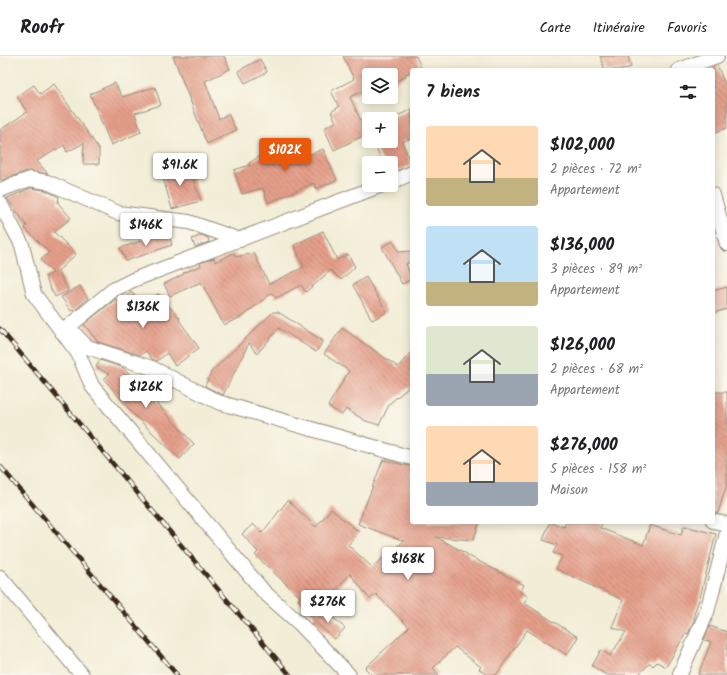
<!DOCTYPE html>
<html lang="fr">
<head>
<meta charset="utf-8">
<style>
  body { margin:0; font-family:Kalam,sans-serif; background:#f2f2f2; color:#202124; height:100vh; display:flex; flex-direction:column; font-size:15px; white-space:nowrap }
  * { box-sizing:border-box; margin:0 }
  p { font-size:13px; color:#757577 }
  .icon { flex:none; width:22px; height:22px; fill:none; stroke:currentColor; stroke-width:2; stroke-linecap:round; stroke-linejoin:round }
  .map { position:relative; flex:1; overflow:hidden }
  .drawer { position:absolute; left:410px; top:12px; width:305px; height:456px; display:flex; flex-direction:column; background:#fff; border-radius:4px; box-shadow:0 2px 10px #0003 }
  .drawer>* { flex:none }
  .buttons { position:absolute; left:362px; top:12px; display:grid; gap:8px }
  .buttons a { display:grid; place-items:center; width:36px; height:36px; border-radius:4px; background:#fff; box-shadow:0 2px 10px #0003; font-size:20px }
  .price { position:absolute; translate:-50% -34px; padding:0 9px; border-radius:4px; background:#fff; color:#222; font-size:13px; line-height:26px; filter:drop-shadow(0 1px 2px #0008) }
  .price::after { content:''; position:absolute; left:50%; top:24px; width:12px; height:9px; margin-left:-6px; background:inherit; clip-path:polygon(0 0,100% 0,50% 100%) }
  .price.on { background:#ea580c; color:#fff }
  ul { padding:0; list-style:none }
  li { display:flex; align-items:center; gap:12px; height:100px; padding:0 16px }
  li span { display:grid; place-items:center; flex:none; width:112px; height:80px; border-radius:4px; color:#555 }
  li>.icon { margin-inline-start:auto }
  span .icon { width:48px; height:48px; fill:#fffc; stroke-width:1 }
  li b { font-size:17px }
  h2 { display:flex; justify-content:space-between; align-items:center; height:48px; padding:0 16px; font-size:17px }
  header { display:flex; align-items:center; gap:24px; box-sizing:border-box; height:56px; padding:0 20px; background:#fff; border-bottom:1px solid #e0e0e0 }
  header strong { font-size:19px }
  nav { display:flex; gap:22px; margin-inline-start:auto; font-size:14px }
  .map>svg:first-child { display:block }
  .building { fill:url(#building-back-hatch) }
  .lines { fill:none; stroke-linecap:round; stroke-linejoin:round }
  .street-casing { stroke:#968c7a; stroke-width:16 }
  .street { stroke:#fff; stroke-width:14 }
  .rail-casing { stroke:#3b2a1e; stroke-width:4.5 }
  .rail { stroke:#fbf7ec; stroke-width:3; stroke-dasharray:9; stroke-linecap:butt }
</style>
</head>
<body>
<header>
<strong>Roofr</strong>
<nav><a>Carte</a><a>Itinéraire</a><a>Favoris</a></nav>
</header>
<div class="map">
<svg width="727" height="619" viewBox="0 0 727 619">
  <defs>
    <pattern id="building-back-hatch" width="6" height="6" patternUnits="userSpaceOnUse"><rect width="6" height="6" fill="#e59f8a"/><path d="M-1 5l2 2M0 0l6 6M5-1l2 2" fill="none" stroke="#bb8270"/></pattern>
  </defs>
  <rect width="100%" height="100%" fill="#fbf7ec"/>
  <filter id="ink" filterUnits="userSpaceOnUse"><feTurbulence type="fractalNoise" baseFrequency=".025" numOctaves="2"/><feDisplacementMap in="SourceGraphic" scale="8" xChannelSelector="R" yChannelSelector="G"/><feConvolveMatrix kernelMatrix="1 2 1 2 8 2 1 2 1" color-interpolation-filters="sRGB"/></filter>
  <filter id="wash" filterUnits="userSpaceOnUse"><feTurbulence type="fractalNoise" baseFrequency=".012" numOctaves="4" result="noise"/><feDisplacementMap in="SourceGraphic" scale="16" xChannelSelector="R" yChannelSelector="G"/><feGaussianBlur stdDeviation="0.9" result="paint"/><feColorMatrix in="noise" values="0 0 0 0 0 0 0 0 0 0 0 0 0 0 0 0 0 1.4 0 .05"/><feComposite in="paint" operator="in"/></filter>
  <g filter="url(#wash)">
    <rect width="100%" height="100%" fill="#f2edd6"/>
    <g id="blocks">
      <g class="building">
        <path d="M173,0H224L230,13L205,25L219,63L228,58L236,74L207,88Z"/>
        <path d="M343,0H416L421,12L412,14V16L405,18L406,20L391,28V19H369V32L350,41L367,78L334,94L324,72L336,66L331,56L339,51L331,35L354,23Z"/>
        <path d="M600,0H628L631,11L622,14H605Z"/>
        <path d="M260,3L267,16L245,27L238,15Z"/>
        <path d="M717,9L727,33V72L713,77V11Z"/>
        <path d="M115,27L122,41L155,31L161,49L135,57L141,76L111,89L90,38Z"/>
        <path d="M54,28L99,93V108H83L84,87L67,96L64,89L37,105L48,118L27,115L2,124L0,123V74L27,56L17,40L34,29L40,38Z"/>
        <path d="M412,53V82L402,86L412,109L396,115L393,107H383L373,85H391V63Z"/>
        <path d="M287,83L300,103L323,93L337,124L316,133L314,127L268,147L263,132L242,138L234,114L250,109L249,107Z"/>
        <path d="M188,110L201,145L172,153L161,115Z"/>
        <path d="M31,132L45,134L59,141L58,147L71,162L54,176L76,198L58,215L68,235L55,241L45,221L53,217L41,204L49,196L25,172L27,170L7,142Z"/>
        <path d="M323,175L337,204L348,198L355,211L341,224L331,214L306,236L301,229L276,242L272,237L241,261L224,269L201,226L170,240L164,228L184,218L183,217L201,210L200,207L214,202L215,206L234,197L236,201L254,197L269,228L304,211L294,189Z"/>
        <path d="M168,176L172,189L126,205L120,192Z"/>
        <path d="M202,179L208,182L209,186L195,191L192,183Z"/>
        <path d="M393,185L399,196L412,195V205L406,208L412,223L402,228L382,191Z"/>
        <path d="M366,221L387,256L372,264L353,229Z"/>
        <path d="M80,230L88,243L74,255L73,254L71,255L61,241Z"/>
        <path d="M727,231V253L713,257V235Z"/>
        <path d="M131,236L143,249L158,238L180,262L179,264L199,292L175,310L167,297L157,305L152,303L146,295L140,299L98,286L84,268L116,243L119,246Z"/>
        <path d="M273,256H278L323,285L316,296L279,272L257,298L249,287L223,339L205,330L211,316Z"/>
        <path d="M342,272L398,311L412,295V337L409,331L390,347L379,369L366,365L346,353L342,359L328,350L349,315L324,298Z"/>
        <path d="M100,304L124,312L194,388L180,403L135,360L104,323L109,318L96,311Z"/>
        <path d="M713,336H727V428L718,457H713Z"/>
        <path d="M383,404L412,411V466H480L473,484L436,481L467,498V499L524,529L520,536L528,540L524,547L578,581L567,599L527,574L496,619H487L479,613L481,611L455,591L433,612L439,619H372L365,612L409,571L376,538L370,543L350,518L314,558L298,544L300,541L255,499L258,496L242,478L253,468L262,477L288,444L316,471L331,453L359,476L348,489L372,511L404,485L358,468Z"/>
        <path d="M550,466L564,471L566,466H603L600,472L643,489L650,469L681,479L684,470L716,478L700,541L694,558H695L694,564L688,578L686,577L666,611L657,606L653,610L650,607L638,619H607L592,610L601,594L610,600L626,576L612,571L623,544L556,513L562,500L553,497L557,489L543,484Z"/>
        <path d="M322,552L345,572L335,583L312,563Z"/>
        <path d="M710,570L727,576V619H698L711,586L704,584Z"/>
      </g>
    </g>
  </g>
  <g filter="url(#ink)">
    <use href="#blocks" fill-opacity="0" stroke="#968c7a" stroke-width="1"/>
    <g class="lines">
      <defs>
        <g id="street">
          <path d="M679,14L717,0"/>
          <path d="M391,126L412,117"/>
          <path d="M0,134L30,123L47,126L118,157L189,166L240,184"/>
          <path d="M713,139L727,188"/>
          <path d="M0,147L22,189L34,238L78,297L92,330L264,536L299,567L349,619"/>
          <path d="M70,273L87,291L152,312L218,346L412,402"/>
          <path d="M62,276L113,234L133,224L382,129"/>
          <path d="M713,465L727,468"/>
          <path d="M0,521L82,619"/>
          <path d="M680,618L707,556L727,477"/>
        </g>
      </defs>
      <use href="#street" class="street-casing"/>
      <use href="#street" class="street"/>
      <defs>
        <g id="rail">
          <path d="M0,273L290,619"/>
          <path d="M0,410L177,619"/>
        </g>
      </defs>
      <use href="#rail" class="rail-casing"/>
      <use href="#rail" class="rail"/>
    </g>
  </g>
</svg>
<div class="buttons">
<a><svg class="icon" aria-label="layers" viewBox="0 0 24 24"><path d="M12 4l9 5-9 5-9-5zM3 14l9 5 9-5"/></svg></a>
<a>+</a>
<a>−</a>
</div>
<b class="price on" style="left:285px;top:116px">$102K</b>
<b class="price" style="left:180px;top:131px">$91.6K</b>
<b class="price" style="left:146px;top:191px">$146K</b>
<b class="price" style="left:143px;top:273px">$136K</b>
<b class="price" style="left:146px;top:353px">$126K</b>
<b class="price" style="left:408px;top:525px">$168K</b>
<b class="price" style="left:328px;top:568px">$276K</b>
<section class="drawer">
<h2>7 biens<svg class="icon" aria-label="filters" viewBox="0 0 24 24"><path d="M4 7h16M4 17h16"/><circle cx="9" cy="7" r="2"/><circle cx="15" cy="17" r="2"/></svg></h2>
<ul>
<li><span style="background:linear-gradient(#ffd9b3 65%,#c2b280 0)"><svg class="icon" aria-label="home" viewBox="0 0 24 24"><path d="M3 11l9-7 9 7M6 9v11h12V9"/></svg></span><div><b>$102,000</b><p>2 pièces · 72 m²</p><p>Appartement</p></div></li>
<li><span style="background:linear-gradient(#bfe0f5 70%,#c2b280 0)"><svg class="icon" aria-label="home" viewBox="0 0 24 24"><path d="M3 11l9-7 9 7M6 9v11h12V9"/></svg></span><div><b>$136,000</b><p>3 pièces · 89 m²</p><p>Appartement</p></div></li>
<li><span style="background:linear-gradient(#dfe7d0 60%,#9aa5b1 0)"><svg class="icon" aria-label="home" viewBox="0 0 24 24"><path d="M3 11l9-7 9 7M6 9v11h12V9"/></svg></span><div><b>$126,000</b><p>2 pièces · 68 m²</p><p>Appartement</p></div></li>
<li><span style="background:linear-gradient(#ffd9b3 70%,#9aa5b1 0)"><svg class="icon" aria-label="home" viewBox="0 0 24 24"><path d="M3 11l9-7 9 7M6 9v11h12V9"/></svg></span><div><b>$276,000</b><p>5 pièces · 158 m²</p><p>Maison</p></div></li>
</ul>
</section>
</div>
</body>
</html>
